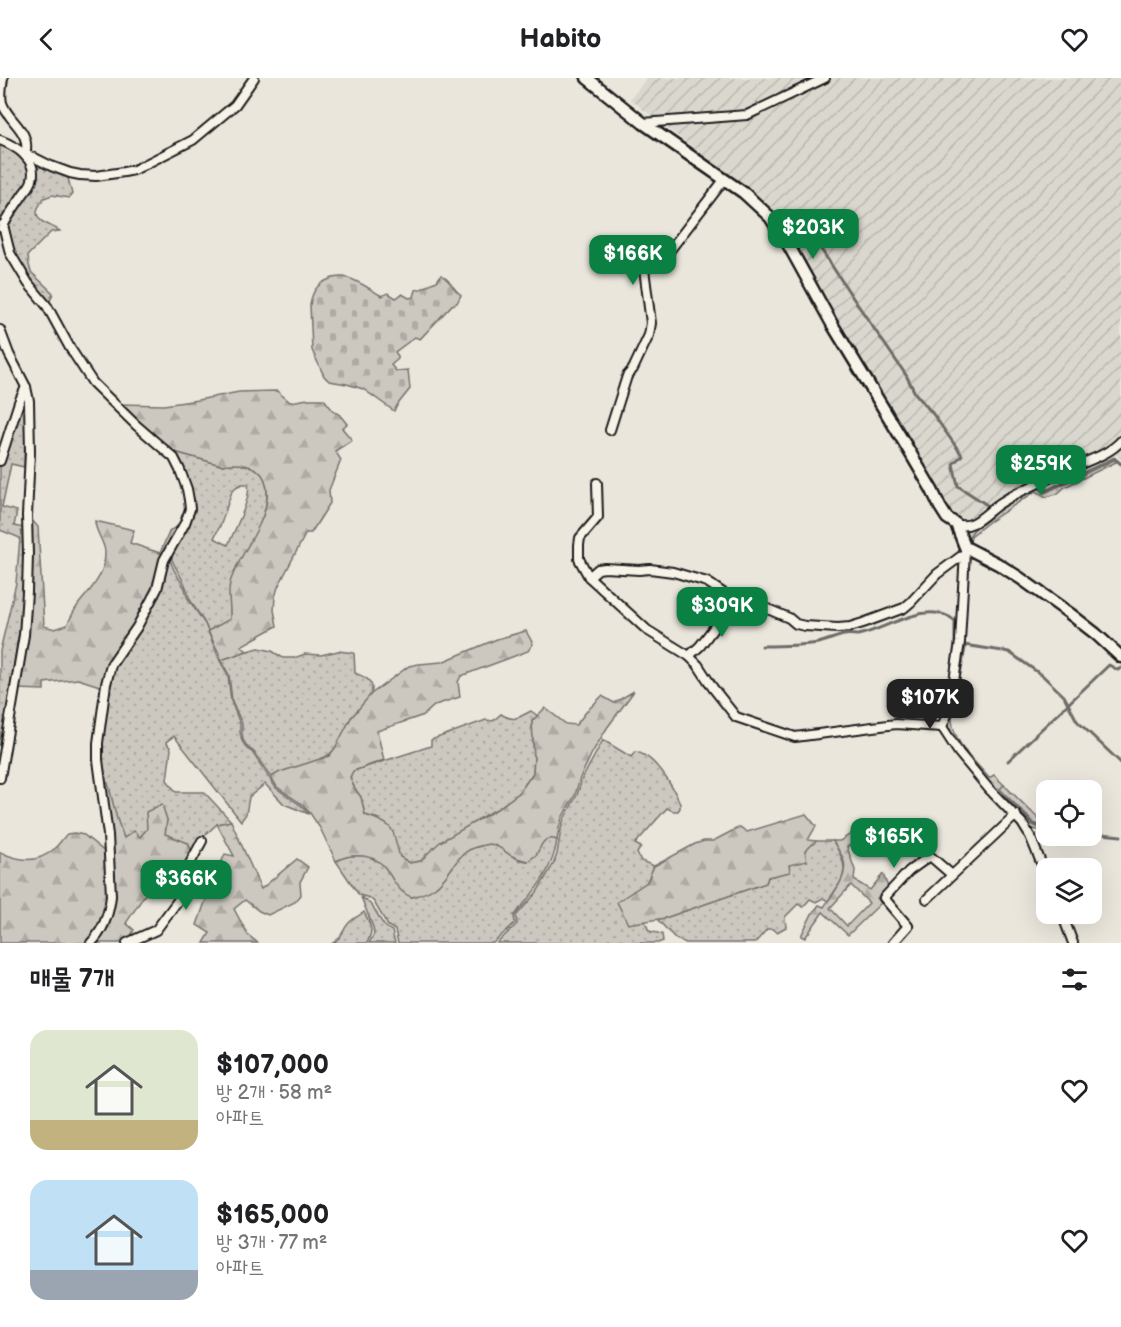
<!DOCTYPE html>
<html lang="ko">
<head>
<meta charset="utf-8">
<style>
  body { margin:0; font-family:"Balsamiq Sans","Poor Story",sans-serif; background:#f2f2f2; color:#202124; height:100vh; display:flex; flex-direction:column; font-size:22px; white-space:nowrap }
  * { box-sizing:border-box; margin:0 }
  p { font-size:20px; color:#757577 }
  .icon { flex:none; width:33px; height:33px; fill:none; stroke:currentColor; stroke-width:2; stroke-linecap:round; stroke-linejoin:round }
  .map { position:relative; height:865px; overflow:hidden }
  .panel { display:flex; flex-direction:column; background:#fff; flex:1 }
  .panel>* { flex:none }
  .buttons { position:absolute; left:1036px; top:702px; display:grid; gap:12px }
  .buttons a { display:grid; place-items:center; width:66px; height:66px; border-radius:12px; background:#fff; box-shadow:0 6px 24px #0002; font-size:30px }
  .price { position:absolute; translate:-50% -51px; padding:0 14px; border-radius:12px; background:#0b8043; color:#fff; font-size:20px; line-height:39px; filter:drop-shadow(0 2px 3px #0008) }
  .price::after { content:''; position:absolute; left:50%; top:36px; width:18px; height:14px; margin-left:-9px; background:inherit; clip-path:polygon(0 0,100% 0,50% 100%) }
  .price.selected { background:#222; color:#fff }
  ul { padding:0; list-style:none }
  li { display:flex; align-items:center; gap:18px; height:150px; padding:0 30px }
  li span { display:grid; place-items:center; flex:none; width:168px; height:120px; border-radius:18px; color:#555 }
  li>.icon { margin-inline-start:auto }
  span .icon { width:72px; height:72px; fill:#fffc; stroke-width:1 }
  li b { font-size:26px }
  h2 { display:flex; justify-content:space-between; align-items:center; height:72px; padding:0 30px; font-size:26px }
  header { display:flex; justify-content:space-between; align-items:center; height:78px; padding:0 30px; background:#fff; font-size:27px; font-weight:800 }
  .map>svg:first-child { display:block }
  .industrial { fill:url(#industrial-furrows) }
  .grass { fill:url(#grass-dots); stroke:#74726e; stroke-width:1.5; fill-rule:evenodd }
  .forest { fill:url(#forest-firs); stroke:#74726e; stroke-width:1.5; fill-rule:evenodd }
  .cemetery { fill:url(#cemetery-stones); stroke:#74726e; stroke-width:1.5 }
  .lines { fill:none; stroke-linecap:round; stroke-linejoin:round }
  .stream { stroke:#6d6c68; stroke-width:3 }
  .street-casing { stroke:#1c1c1c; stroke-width:12 }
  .secondary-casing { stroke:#1c1c1c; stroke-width:15 }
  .street { stroke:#f7f3e8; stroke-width:8 }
  .secondary { stroke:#f7f3e8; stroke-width:10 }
</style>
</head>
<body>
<header><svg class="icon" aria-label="back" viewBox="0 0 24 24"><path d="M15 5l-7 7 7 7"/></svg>Habito<svg class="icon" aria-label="heart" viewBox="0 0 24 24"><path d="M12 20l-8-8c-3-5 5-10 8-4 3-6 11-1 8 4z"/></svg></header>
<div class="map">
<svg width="1121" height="865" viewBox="0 0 1121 865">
  <defs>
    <pattern id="industrial-furrows" width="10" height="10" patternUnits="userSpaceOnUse" patternTransform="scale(1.5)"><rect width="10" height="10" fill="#dad7ce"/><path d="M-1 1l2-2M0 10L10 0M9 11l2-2" fill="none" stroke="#bab8b0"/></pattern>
    <pattern id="grass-dots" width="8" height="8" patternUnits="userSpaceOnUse" patternTransform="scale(1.5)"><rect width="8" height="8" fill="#ccc8c0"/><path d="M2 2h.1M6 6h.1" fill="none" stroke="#afaba4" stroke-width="1.8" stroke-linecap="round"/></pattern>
    <pattern id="forest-firs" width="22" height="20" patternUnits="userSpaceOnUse" patternTransform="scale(1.5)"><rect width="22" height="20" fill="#ccc8c0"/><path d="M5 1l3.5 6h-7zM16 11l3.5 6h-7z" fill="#afaba4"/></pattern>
    <pattern id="cemetery-stones" width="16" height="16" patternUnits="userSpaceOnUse" patternTransform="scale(1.5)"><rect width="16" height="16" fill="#ccc8c0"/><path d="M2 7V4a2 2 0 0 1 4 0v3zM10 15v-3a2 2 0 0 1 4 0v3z" fill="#afaba4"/></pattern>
  </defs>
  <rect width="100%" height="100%" fill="#eae6dc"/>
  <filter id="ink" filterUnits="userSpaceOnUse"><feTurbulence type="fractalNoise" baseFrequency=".0167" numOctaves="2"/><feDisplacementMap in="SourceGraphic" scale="12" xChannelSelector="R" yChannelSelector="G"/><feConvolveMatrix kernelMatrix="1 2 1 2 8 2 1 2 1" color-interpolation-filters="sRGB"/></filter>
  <g filter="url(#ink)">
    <path class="industrial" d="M647,0H1121V381L1117,377L1114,378L1040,412L1038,409L1025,416L1001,430L984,442L970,457L949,433L906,354L833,233L767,131L741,107L630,21Z"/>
    <g class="grass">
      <path d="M0,66C7,70 15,74 21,79C39,95 19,116 9,130C6,136 3,142 0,147Z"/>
      <path d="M40,89H46L67,96L72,116L69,120L52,117L44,120C42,124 37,129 37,134C37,146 53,147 60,153L51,154L28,177L29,187L31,194L53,215L49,226C44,217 37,211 31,204C20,188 1,159 12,140C21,124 34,109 37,91Z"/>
      <path d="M25,325L26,327L24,389L11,386L2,429L17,433L14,448L24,450L23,528L0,675V573L16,505L20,460L0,452V388L22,326Z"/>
      <path d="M168,372L221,387C236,385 259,385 265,402C273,427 255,458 243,480C240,485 236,490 234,496C229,513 231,525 230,542L208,553C204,540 194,531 189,519C188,518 187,510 186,509C181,496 172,488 170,474L192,427ZM242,406H248C252,420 234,453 228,467L214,460L221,446L232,413L236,409Z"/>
      <path d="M1114,382L1116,384L1065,409L1057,416L1046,419L1036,413L990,443L971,458L970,464L968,460C981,437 1015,420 1038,409L1044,415L1049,413Z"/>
      <path d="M168,477L174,492L185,510L187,519L205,546L220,583L228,597L231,623L240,646V654L242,663L247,671L252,674L276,710L303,729L309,736L284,726L265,706L249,719L246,736L241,743L174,658L166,664L171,671L167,702L176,714H204L231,743L217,746L201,761L193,776L188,765L165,756L167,742L147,751L140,759L124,760L103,706L99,680L111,592Z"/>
      <path d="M962,569H966L952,641C953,665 975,683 989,700L994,697L1004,707L998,714C1012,728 1026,749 1047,752V754L1028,750L995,715L960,673L945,648Z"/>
      <path d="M259,570L272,573L283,580H294L305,576L321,577L338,573L354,575L355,595C362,598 370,600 372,609C373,620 358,631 352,639C344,651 340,670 327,678C311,688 288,690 271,699L253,673L248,670L243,662L242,654V646L232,623L229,597L221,582L247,573Z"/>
      <path d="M531,633L538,638L532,643L534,680L533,695L519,715L497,731L485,737L427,776L421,783L410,785L400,779L379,741L365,737L361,719L355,711L349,699L353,693L431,668V662L486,642L493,643L501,636C514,644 517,640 531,633Z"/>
      <path d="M603,662L631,679L635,674C654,676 674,710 680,726V730L678,733H673L667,730L635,766L641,769L637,775L641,783L654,788L628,845L645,843L649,853L662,856L663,863L658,865H497L517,846L516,838L537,814L553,787L557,776L561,751L564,741L577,717L582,701Z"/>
      <path d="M552,760L557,762C553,793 534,814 514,838L515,845L493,865H398L395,852L388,848L374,824L370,820L359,817L336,783C349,776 369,775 381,785C388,791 391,801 398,807C402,812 407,815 412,819L433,810L443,801L458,781L467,772L484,767L491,766L501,770L509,776L520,782L528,783L535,777L543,763Z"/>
      <path d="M816,763H833C850,793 847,795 828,823L823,820L816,824L810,821L803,829L798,826L785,839L786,849L777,854L773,851H767L755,865H686L676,861L657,841L665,840L766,805L768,799L789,794V787Z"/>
      <path d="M361,819C380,829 377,847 392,853L395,865H369L374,856L373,849Z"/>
      <path d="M364,834C371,848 374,851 367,865H333C343,859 342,853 348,846C352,841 359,838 364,834Z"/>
    </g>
    <g class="forest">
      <path d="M277,313L290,324L308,321H324L334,334L339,336L347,346L342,350L352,362L335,373L341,382L329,412L330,425L311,455H306L278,509L275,519L274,532L277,548L241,568L247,573L221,582L218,573L208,553L230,541C231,529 227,516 230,505C239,472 277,438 265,402C259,385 236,385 221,387L168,372L119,326L164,327L198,322L239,314Z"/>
      <path d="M30,440L38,449L44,548L55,551L67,547C71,539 75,530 81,523C93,509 106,494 105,474C104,462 95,454 95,443L134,452L130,465L160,475L170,452L180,448L156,505L103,609L78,601L44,605V612L18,611L30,529Z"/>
      <path d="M526,553L533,566L528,573L461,598L458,604L460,619L435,627L424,637L377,653L384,682L353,693L350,699L355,711L361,719L365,737C398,748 391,750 400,779L410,785L421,783L427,776L440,764L497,731L519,715L533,695L534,680L532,643L545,630L566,646L576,647L586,634L602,618L614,625L634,613L607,650L592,675L580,700L575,717L562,740L559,750L557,762C542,757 542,768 536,777C535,778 529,782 528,783C521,782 516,780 510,777C504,773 498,767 490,766C485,766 481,768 476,769C454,776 452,798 434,810C427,815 419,817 412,819C409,818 406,817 404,815C387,802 391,782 363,778C353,777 345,778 336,783L320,750L310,735L303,727L277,709L271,699L280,694L329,678L335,670L351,640L371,616L409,588L419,586L442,584L497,561Z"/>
      <path d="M108,705L117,741L124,760L134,753L140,759L147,751L146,734L162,726L167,742L165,756L188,765L193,776L180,801L172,812L154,803L126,845L134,852L128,863L122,865H93L112,829L103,706Z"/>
      <path d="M1004,707L1040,742L1047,743V749L1035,746L1000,711Z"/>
      <path d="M806,736L816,748L808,762L816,763L805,773L807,783L789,787L790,794L768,799L766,805L665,840L628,846L617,824L647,804L654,788L695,766L704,763H713L740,749L747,754Z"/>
      <path d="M231,743L261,811L297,781L308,789L300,804L301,817L295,824L268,837L259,833L245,822L234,831L248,857L258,865H204L210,855L197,847L210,810L225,776L234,778L217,746Z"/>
      <path d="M874,744L877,750L847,769L855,792L854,802L870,812L883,796L888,809L877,820L881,825L848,857L823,834L805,860L801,858L812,836L819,827L824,829C833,815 850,798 843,780C840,774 836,769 833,763H840L860,750L863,752ZM851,807L869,825L847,848L830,830Z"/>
      <path d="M74,755L84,757L106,775C109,814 113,832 86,865H0V774C19,783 37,786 54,771C59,766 63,760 67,756Z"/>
    </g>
    <path class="cemetery" d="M441,197C453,204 451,210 461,217L457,225L452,227L420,261L415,259L395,274L398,278V281L391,287L396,293L408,292L410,311L398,326L394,333L363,311L347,306L329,303L324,298L312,272L310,227C312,212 319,204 333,200C338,199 343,198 348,200C359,203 371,212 382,218L388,215L396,220L402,216L409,220L414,219L416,212C427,211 428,205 437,203Z"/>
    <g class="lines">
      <g class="stream">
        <path d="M796,133L853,220L906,297L915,315L933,336L962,377L953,386L958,408L990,429"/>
        <path d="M1002,419L1009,414L1035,402L1045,413L1114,380L1121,386"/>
        <path d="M964,567L1009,574L1043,598L1064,618L1077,643L1121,685"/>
        <path d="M762,568C781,568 799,568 818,565C827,563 835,559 844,557C849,556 854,557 858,557C885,552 929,520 955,543V565H957"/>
        <path d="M1008,683L1109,587L1118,592L1121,590"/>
        <path d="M1000,714L1033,746L1047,750"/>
        <path d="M1092,755L1121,758"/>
      </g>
      <defs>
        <g id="street">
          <path d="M3,0C2,8 0,17 2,25C9,45 32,53 25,77L33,79L51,88L70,95L80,97L96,98L124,94L134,92L193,62L235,27L254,0"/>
          <path d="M643,45L747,37L825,0"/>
          <path d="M0,62C16,68 38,82 32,102C31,108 25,113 22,118C15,128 8,138 2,150"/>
          <path d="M3,147L10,175L28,205L47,228L70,270L93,305L136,347L174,380L180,392L187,411L189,422L190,431L185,445L164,482L157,511L137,549L111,587L106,606L98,665V682L108,757L111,818C109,836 104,852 91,865"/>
          <path d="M0,252L9,276L26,309L29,323L30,374L27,438L28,476L27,514L24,557L0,700"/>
          <path d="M610,352L627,298L633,291L649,257L651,245L644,191L645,188L660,185L724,102"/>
          <path d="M0,383L19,324L26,309"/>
          <path d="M597,405L598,439L580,460L579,467V481L589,499L647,552L689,578L698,587L713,610L736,639L795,659L896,646L942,649"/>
          <path d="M956,446C972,452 984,437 996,428C1001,424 1007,421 1012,418C1033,407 1055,398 1076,388C1092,381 1109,376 1121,363"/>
          <path d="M965,473L960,564L950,629L942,649L959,675L989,711L1022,745L1030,758L1047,799"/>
          <path d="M589,499L598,491L605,490L639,492L650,491L673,494L707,504L732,521L763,529L789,540L796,546L805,548L838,550L850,549L863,545L904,530L911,524L937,496L964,476"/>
          <path d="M689,578L700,568L735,522"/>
          <path d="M927,821L1016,737"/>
          <path d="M1062,836L1073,865"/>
          <path d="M127,865L156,852L179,821L178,808L202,763"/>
          <path d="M893,865L908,848L884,820L909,793L930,778L952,797"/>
        </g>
        <path id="secondary" d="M587,0L643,45L744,115L770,139L789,168L832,246L905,366L932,412L940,429L947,440L956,446L965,469L998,486L1020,500L1069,535L1096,556L1121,579"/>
      </defs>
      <use href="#street" class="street-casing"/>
      <use href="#secondary" class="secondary-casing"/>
      <use href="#street" class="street"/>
      <use href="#secondary" class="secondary"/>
    </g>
  </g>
</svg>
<div class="buttons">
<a><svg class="icon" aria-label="locate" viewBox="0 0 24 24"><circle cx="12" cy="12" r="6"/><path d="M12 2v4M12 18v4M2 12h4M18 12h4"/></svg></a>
<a><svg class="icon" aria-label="layers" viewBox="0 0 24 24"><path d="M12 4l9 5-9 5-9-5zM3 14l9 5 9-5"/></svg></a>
</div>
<b class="price" style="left:813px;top:182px">$203K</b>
<b class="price" style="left:633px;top:208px">$166K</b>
<b class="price" style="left:1041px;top:418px">$259K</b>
<b class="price" style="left:722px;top:560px">$309K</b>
<b class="price selected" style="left:930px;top:652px">$107K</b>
<b class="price" style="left:894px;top:791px">$165K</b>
<b class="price" style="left:186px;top:833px">$366K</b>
</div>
<section class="panel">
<h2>매물 7개<svg class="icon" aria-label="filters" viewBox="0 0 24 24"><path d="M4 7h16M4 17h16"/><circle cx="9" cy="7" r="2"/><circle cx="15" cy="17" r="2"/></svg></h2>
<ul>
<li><span style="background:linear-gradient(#dfe7d0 75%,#c2b280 0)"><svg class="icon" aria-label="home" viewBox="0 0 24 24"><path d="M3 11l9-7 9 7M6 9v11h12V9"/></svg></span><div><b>$107,000</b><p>방 2개 · 58 m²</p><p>아파트</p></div><svg class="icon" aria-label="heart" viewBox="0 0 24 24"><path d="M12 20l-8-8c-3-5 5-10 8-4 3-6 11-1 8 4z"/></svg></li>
<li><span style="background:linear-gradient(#bfe0f5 75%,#9aa5b1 0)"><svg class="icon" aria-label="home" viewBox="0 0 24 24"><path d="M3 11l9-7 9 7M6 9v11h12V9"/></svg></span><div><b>$165,000</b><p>방 3개 · 77 m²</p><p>아파트</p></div><svg class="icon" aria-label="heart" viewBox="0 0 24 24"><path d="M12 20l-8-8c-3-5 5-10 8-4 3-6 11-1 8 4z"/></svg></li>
</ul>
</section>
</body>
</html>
